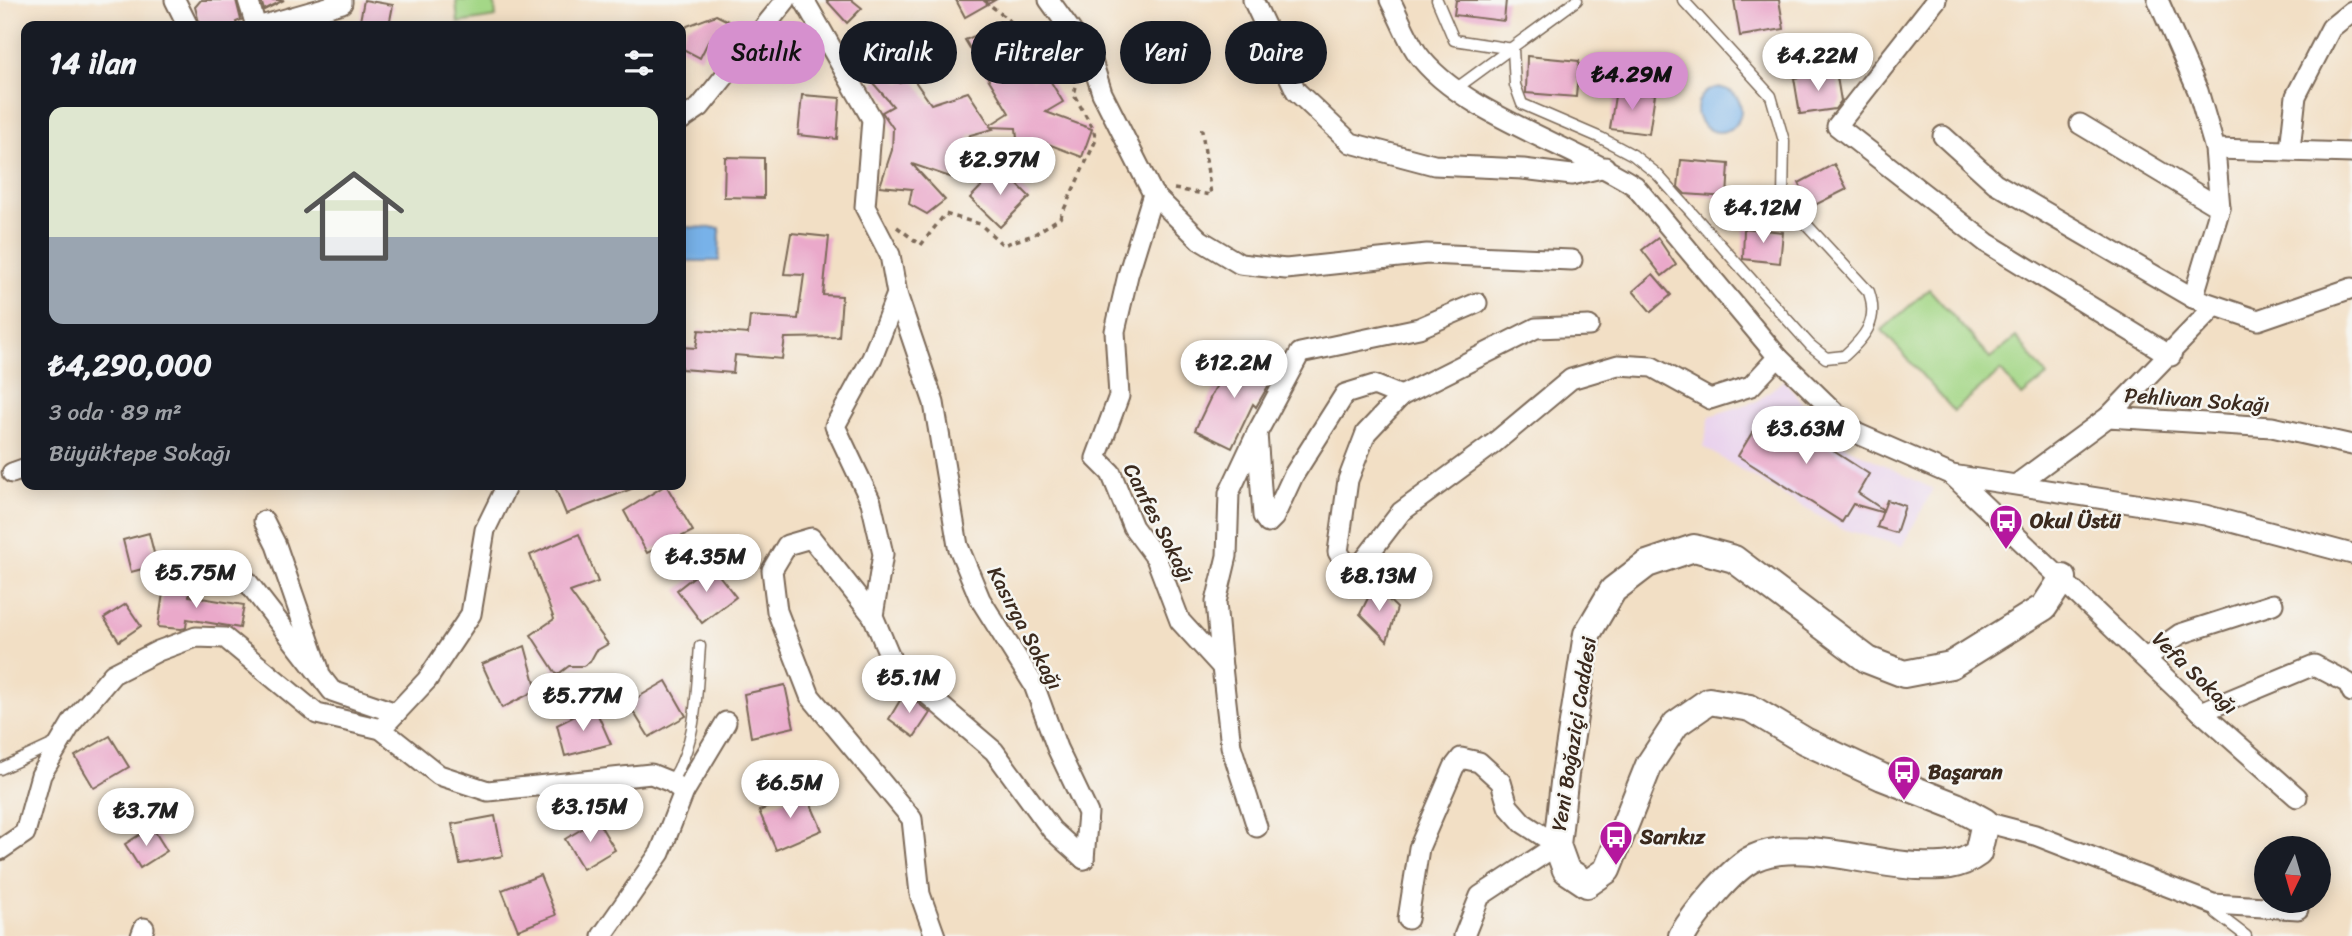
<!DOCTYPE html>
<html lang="tr">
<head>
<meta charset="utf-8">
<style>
  body { margin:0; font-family:Sriracha,sans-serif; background:#20242c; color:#f1f3f6; height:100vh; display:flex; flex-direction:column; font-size:26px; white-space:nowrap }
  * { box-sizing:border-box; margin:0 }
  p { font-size:23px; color:#9ea1a6 }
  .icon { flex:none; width:38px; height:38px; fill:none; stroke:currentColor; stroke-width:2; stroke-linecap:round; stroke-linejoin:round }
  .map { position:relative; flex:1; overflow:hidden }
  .sheet { position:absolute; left:21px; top:21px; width:665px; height:469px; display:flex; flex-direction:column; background:#171b24; border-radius:14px; box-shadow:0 4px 18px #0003 }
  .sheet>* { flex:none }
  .banner { position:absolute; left:707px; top:21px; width:665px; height:63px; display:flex; gap:14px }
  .needle { width:46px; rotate:185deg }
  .tools { position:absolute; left:2254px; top:836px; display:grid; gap:14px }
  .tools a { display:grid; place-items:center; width:77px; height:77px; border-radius:50%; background:#171b24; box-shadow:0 4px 18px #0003; font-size:35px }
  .price { position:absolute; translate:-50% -60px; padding:0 16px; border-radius:24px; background:#fff; color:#222; font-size:23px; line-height:46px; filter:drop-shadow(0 2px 4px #0008) }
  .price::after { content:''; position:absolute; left:50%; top:42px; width:21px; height:16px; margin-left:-10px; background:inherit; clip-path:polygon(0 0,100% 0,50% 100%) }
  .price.active { background:#d690ce; color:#111 }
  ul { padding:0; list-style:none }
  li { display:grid; align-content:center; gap:14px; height:371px; padding:0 28px }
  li+li { border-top:2px solid #363941 }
  li span { display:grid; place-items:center; height:217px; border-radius:14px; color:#555 }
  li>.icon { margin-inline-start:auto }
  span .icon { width:126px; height:126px; fill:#fffc; stroke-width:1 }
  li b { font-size:30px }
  h2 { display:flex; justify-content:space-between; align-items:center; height:84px; padding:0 28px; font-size:30px }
  .tag { padding:0 24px; border-radius:32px; background:#171b24; box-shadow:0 4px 18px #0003; font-size:24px; line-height:63px }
  .tag.active { background:#d690ce; color:#111 }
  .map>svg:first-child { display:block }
  .built { fill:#e9d2ed }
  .green { fill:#a4d787; stroke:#708052; stroke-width:2 }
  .water { fill:#78b2e9; stroke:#5a6e84; stroke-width:2 }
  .building { fill:#eaa9ca }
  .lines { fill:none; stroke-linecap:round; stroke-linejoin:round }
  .lane-casing { stroke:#7b6958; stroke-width:13 }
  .street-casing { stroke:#7b6958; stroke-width:23 }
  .secondary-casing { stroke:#7b6958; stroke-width:30 }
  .path { stroke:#7b6958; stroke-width:3.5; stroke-dasharray:5 5; stroke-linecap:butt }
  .lane { stroke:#fff; stroke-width:10 }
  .street { stroke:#fff; stroke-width:19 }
  .secondary { stroke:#fff; stroke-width:26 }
  .labels { text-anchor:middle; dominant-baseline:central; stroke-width:5; stroke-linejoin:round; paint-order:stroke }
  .street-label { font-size:21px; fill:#3b2a1e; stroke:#f6f6f2 }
  .poi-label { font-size:21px; font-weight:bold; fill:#3b2a1e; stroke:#f6f6f2; text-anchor:start }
</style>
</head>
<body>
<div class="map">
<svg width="2352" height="936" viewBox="0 0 2352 936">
  <rect width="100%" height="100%" fill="#f6f6f2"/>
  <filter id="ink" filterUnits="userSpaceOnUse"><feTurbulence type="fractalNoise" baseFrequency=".0143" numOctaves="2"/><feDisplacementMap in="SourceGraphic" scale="14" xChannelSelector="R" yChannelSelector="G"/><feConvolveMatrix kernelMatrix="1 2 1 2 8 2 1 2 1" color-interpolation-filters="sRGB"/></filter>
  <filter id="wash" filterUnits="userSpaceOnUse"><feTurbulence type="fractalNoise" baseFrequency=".00686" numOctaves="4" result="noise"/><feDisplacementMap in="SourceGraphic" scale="28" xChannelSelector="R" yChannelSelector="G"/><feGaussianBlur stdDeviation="1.57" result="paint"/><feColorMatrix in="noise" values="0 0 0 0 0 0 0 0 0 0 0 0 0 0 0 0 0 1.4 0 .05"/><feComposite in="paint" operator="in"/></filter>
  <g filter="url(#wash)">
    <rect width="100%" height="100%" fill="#f2dfc5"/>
    <path class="built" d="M1784,380L1831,439L1933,489L1902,546L1839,528L1703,447L1710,416L1757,401Z"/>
    <g class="green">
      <path d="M456,0H494L496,17L458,23Z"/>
      <path d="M1929,289L1990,358L2016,337L2047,376L2022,396L2001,371L1954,411L1882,330Z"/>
    </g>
    <g class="water">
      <circle cx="1719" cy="110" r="22"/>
      <path d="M681,227L720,228L719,261H681Z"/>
    </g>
    <g id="blocks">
      <g class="building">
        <path d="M201,0H236L241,20L236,22L237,26H200L195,7Z"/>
        <path d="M261,0H284L264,10Z"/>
        <path d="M364,0L393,5L389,26H359Z"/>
        <path d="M826,0H852L862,8L847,23Z"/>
        <path d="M956,0H995L965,17Z"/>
        <path d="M1456,0H1506L1504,21L1454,15Z"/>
        <path d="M1734,0H1779L1784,29L1740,36Z"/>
        <path d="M716,15L734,24L721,50L709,40L700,58L681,48V39L687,26Z"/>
        <path d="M986,31L992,43L1000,39L1004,55L1015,49L1032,80L1045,72L1063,102L1046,112L1092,129L1082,157L1043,142L1044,156L1019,159L1016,128L991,127L993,129L970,135L953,178L912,164L945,200L927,214L909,204L912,189L880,186L892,150L893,128L882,112L893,106L873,83L890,71L900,83L912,77L931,104L968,92L990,125L1009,113L965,40Z"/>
        <path d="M930,34L947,60L932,70L915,44Z"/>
        <path d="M1527,56L1579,61L1576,97L1526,93Z"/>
        <path d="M1836,71L1841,101L1835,109L1800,114L1794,78Z"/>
        <path d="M1616,89L1655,94L1649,134L1610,129Z"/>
        <path d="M802,95L840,98L837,139L798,135Z"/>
        <path d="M725,157L764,158V198L724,197Z"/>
        <path d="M1681,160L1729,164L1727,197L1685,194L1678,187Z"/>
        <path d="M1834,164L1847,189L1811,207L1799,183Z"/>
        <path d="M1000,167L1030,197L1000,227L970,198Z"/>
        <path d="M1744,228L1783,232L1780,263L1743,259Z"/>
        <path d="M791,233L829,237L823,295L842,296L839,337L785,338L782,359L735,355L733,373L681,369V347L696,348L699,330L748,334L750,316L798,319L804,275L784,274Z"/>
        <path d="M1658,238L1676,265L1662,276L1642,250Z"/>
        <path d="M1653,274L1671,295L1651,312L1633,291Z"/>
        <path d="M1239,352L1274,376L1256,407L1253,404L1232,448L1195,430L1214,390Z"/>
        <path d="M1767,408L1869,474L1858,493L1882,509L1881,512L1853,504L1842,522L1738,456Z"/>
        <path d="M554,485H639V486L566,514Z"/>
        <path d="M666,485L693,531L647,553L624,511Z"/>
        <path d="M1887,500L1905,506L1896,533L1877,527Z"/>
        <path d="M149,533L157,565L131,572L123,540Z"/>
        <path d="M579,534L598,582L570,592L608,644L596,651L590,662L583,666H569L557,675L531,635L554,619L530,555Z"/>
        <path d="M710,564L736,597L702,623L677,590Z"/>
        <path d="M164,586L189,589V596L244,605L240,628L187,619L186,628L181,629L158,627Z"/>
        <path d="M1374,586L1397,608L1387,641L1360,614Z"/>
        <path d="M126,604L141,626L119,641L104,618Z"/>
        <path d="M525,646L537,690L502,708L482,664Z"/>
        <path d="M666,681L686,716L649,737L628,703Z"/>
        <path d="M785,685L794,727L751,737L744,694Z"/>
        <path d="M905,692L930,713L914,737L889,719Z"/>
        <path d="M594,706L611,744L565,756L557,725Z"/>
        <path d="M110,736L129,767L94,788L75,756Z"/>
        <path d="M805,791L822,830L776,850L759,811Z"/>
        <path d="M495,816L503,856L460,864L452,824Z"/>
        <path d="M597,820L615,850L583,869L565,839Z"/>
        <path d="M152,827L167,851L140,868L125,844Z"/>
        <path d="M540,875L556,915L518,930L502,890Z"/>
      </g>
    </g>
  </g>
  <g filter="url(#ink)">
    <use href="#blocks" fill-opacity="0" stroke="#7b6958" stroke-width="2"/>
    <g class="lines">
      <defs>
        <g id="lane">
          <path d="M1437,0L1454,40L1513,49"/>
          <path d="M1513,49L1515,85L1522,104L1601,138L1633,155L1657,174L1810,345L1826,358L1844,356C1865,337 1879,321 1869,292L1783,199L1784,141L1771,96L1683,0"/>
          <path d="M1454,90L1577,0"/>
          <path d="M0,769L56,743"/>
          <path d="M671,782C698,741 696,693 700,646"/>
          <path d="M2213,904L2216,913L2246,936"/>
        </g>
        <g id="street">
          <path d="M175,0L188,26"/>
          <path d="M248,0L256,26"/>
          <path d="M804,0L872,119L865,207L890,255L897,294L872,358L835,426L871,502L883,554L873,616L894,666L994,751L1052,830L1084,859"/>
          <path d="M1049,0L1091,58L1102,93L1153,194L1128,275L1115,331L1119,396L1096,458L1111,473L1133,527L1156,558L1180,621L1222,667L1216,602L1227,556L1229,493L1257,433L1263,516L1268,523L1274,517L1293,476L1345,394L1374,385L1401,396L1366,433L1348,480L1338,552L1347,565L1362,563L1401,512L1493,444L1571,379L1618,365L1652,367L1710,399L1751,386L1778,357"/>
          <path d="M1253,0L1296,91L1351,143L1434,165L1523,169L1572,175L1605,167"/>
          <path d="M1390,0C1399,17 1406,37 1417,53C1459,112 1572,145 1635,186L1778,357L1856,433L1952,475L2205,515L2352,554"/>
          <path d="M1936,0L1837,126L1987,243L2171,356"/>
          <path d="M2158,0L2198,91L2215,149L2220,208L2193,298"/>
          <path d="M261,26L342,3V0"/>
          <path d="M681,120L700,107L786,0"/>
          <path d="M2080,124L2220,208"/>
          <path d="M1943,136L1995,183L2193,298L2258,320L2352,288"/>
          <path d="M2215,149L2352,153"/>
          <path d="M2290,149L2296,96L2331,28L2352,11"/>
          <path d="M1153,194L1200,240L1240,264L1286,269L1427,254L1572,260"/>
          <path d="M897,294L934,403L958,546L980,599L1034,685L1057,748L1088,813L1084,859"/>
          <path d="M1401,396L1536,328L1589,326"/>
          <path d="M2108,417L2215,306"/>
          <path d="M1257,433L1300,353L1419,328L1477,303"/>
          <path d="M12,473L26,468"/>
          <path d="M1952,475L2201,712L2297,797"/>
          <path d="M2017,484L2108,417L2272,427L2352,445"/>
          <path d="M264,521L276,545L319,669"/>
          <path d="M243,576L332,691L396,713"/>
          <path d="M873,616L811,538L787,545L772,570L777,611L810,696L912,819L920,894L935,936"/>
          <path d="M2146,658L2180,634L2273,604"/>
          <path d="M1222,667L1231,746L1257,827"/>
          <path d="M2201,712L2314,665L2348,683L2352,692"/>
          <path d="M381,729L427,680L471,614L485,530L507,485"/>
          <path d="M1985,822L2035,835L2213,904L2298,909"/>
          <path d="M0,850L25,833L41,775L73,721L113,674L158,651L196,637L225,638L317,714L381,729L439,775L488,791L651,774L671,782L684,792"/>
          <path d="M1408,919L1419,848L1454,767L1461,758L1479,762L1501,782L1508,806L1523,823L1557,845L1480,896L1464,936"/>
          <path d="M141,936L144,928"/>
          <path d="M602,936L660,853L684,792L726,722"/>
        </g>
        <path id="secondary" d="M1682,936C1694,915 1732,868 1754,858C1798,837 1870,865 1918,866C1941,867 1959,867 1978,853L1985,822L1956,806L1882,777L1805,741L1750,708L1709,701L1676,724L1649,765L1607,870L1587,884L1566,870L1557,845L1565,774L1587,634L1613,590L1647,564L1694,548L1734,559L1868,660L1904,674L1951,665L2044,607L2063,578"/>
      </defs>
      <use href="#lane" class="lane-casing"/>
      <use href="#street" class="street-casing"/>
      <use href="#secondary" class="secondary-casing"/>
      <g class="path">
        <path d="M984,0L1036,42L1070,61"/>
        <path d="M1043,66L1060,67L1077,79"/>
        <path d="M1174,189L1211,195L1201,124"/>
        <path d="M897,227L921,245L945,214L980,224L1003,245L1033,235L1060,218L1096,140L1093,128L1074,95L1078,77"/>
      </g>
      <use href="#lane" class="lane"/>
      <use href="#street" class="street"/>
      <use href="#secondary" class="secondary"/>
    </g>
  </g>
  <defs>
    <symbol id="bus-pin" viewBox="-11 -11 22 30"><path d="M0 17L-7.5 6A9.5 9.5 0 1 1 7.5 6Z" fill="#b5179e" stroke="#f6f6f2"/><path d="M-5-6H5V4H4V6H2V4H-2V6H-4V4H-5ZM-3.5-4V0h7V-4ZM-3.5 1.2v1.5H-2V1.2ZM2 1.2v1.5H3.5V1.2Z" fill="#fff"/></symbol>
  </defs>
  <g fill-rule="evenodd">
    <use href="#bus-pin" x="1987" y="502" width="38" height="52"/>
    <use href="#bus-pin" x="1885" y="753" width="38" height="52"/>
    <use href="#bus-pin" x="1597" y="818" width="38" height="52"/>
  </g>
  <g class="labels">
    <g class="street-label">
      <text transform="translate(2197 400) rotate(4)">Pehlivan Sokağı</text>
      <text transform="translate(1159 523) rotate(63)">Canfes Sokağı</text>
      <text transform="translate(1025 628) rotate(62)">Kasırga Sokağı</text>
      <text transform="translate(2195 673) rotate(44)">Vefa Sokağı</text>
      <text transform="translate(1574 734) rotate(-81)">Yeni Boğaziçi Caddesi</text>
    </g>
    <g class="poi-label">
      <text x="2030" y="521">Okul Üstü</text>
      <text x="1928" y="772">Başaran</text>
      <text x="1640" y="837">Sarıkız</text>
    </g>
  </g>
</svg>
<div class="tools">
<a><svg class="needle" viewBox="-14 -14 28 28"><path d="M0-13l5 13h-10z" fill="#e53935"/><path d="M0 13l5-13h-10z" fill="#9ea1a6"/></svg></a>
</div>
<b class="price" style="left:1818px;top:93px">₺4.22M</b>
<b class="price active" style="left:1632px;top:112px">₺4.29M</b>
<b class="price" style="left:1000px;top:197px">₺2.97M</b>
<b class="price" style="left:1763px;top:245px">₺4.12M</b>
<b class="price" style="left:1234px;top:400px">₺12.2M</b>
<b class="price" style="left:1806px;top:466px">₺3.63M</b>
<b class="price" style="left:706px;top:594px">₺4.35M</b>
<b class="price" style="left:196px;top:610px">₺5.75M</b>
<b class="price" style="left:1379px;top:613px">₺8.13M</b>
<b class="price" style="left:909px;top:715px">₺5.1M</b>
<b class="price" style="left:583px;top:733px">₺5.77M</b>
<b class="price" style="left:790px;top:820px">₺6.5M</b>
<b class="price" style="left:590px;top:844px">₺3.15M</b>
<b class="price" style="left:146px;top:848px">₺3.7M</b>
<div class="banner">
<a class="tag active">Satılık</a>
<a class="tag">Kiralık</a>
<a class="tag">Filtreler</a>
<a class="tag">Yeni</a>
<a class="tag">Daire</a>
</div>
<section class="sheet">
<h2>14 ilan<svg class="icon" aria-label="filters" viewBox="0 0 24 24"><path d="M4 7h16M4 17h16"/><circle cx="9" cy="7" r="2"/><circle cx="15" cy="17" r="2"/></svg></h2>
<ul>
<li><span style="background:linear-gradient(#dfe7d0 60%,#9aa5b1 0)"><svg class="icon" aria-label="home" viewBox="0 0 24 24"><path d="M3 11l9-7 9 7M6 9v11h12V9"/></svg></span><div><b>₺4,290,000</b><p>3 oda · 89 m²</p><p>Büyüktepe Sokağı</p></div></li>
</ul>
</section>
</div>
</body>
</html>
